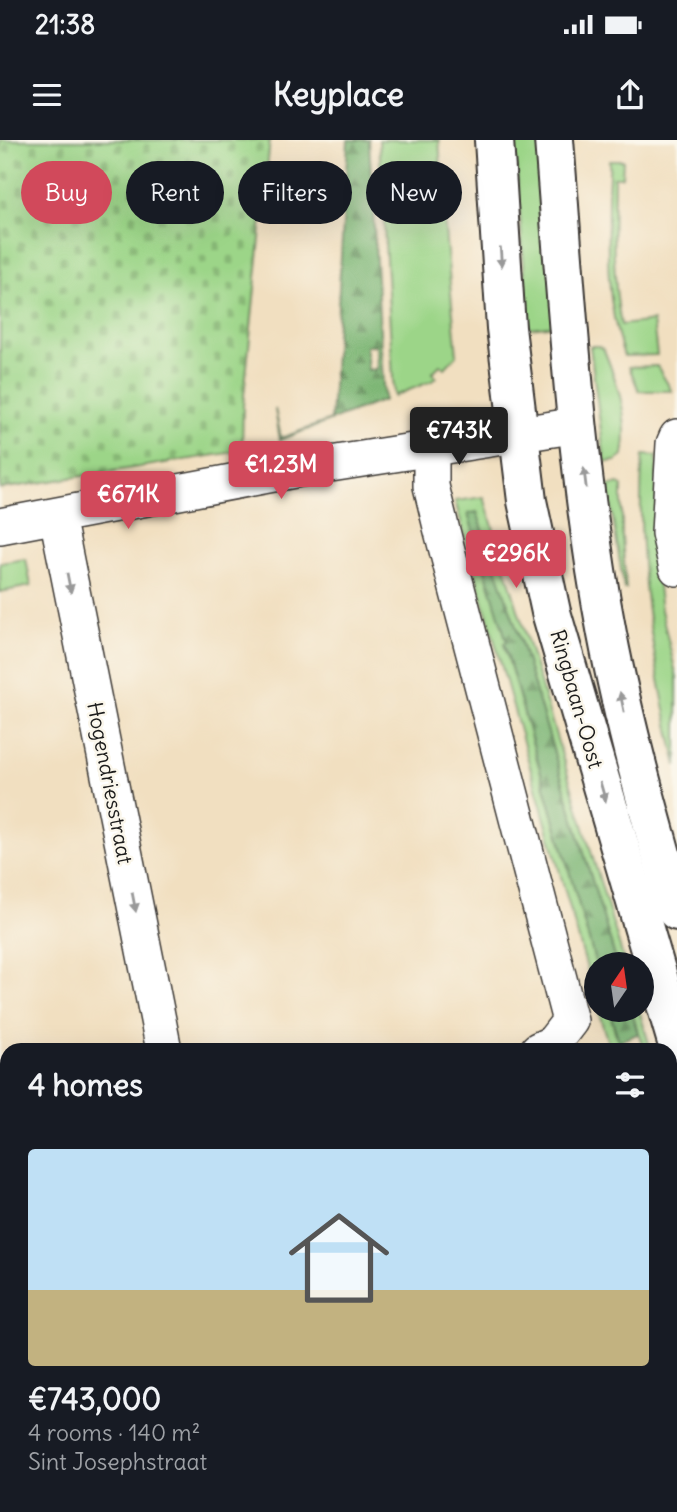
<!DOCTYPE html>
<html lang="en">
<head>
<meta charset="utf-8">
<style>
  body { margin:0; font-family:Delius,sans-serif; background:#242831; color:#f1f3f6; height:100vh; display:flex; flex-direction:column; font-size:26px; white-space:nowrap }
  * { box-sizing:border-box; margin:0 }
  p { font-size:23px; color:#9ea1a6 }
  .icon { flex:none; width:38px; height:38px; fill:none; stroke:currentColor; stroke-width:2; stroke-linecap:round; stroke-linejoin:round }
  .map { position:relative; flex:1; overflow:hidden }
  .side { position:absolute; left:0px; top:903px; width:677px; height:469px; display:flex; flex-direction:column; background:#171b24; border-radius:21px 21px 0 0; box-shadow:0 7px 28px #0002 }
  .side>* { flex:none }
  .banner { position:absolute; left:21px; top:21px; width:635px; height:63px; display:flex; gap:14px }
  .needle { width:46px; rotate:13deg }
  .controls { position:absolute; left:584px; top:812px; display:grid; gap:14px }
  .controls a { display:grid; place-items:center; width:70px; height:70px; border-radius:50%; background:#171b24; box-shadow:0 7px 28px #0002; font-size:35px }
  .price { position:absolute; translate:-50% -60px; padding:0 16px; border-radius:7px; background:#d1495b; color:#fff; font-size:23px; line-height:46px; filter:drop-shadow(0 2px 4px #0008) }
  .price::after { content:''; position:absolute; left:50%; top:42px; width:21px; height:16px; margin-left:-10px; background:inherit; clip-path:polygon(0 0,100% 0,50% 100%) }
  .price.active { background:#222; color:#fff }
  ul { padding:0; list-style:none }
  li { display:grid; align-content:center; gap:14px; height:371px; padding:0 28px }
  li span { display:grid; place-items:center; height:217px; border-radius:7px; color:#555 }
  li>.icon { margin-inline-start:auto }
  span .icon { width:126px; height:126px; fill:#fffc; stroke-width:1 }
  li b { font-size:30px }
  h2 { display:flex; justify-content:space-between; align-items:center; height:84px; padding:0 28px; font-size:30px }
  .pill { padding:0 24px; border-radius:32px; background:#171b24; box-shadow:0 7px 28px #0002; font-size:24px; line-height:63px }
  .pill.active { background:#d1495b; color:#fff }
  .status { display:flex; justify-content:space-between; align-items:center; height:49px; padding:0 35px; background:#171b24; direction:ltr }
  .status svg { height:19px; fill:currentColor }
  header { display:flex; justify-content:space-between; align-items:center; height:91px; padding:0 28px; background:#171b24; font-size:32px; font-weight:700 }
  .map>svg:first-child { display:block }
  .grass { fill:#9cd588; stroke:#5c7852; stroke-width:2 }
  .forest { fill:url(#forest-firs); stroke:#4c6948; stroke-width:2; fill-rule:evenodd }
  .cemetery { fill:url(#cemetery-stones); stroke:#5c7852; stroke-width:2 }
  .water { fill:url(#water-rules); stroke:#346273; stroke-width:2 }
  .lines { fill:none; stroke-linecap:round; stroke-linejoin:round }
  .minor-casing { stroke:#3c3935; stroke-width:38 }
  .major-casing { stroke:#3c3935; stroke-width:42 }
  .minor { stroke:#fff; stroke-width:35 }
  .major { stroke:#fff; stroke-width:38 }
  .oneway { fill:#999 }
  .labels { text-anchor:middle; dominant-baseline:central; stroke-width:5; stroke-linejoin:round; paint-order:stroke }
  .street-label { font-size:21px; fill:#1c1c1c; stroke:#fbf7ec }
</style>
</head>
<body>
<div class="status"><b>21:38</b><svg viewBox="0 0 49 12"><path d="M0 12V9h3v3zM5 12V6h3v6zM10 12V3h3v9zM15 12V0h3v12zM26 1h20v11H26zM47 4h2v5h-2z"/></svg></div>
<header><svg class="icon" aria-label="menu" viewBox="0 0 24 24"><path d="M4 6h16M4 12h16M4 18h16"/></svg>Keyplace<svg class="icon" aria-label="share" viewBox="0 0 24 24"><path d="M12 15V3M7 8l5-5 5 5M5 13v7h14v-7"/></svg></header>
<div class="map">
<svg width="677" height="1372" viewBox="0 0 677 1372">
  <defs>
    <pattern id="forest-firs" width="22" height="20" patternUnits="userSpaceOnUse" patternTransform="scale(1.75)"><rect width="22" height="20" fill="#7db674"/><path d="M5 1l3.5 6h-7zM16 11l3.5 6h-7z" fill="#66935e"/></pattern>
    <pattern id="cemetery-stones" width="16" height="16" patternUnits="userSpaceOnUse" patternTransform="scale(1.75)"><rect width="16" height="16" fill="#9cd588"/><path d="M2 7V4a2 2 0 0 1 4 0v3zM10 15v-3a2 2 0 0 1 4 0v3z" fill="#86b675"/></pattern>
    <pattern id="water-rules" width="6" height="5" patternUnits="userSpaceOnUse" patternTransform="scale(1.75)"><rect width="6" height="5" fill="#4ca8ca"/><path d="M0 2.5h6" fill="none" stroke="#3e88a3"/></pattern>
  </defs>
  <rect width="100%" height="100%" fill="#fbf7ec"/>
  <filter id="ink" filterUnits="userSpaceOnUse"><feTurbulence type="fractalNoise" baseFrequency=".0143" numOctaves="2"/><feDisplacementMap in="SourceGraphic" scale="14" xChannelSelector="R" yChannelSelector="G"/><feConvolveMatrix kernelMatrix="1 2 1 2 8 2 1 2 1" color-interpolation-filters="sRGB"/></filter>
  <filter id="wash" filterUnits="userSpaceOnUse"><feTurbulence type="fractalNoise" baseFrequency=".00686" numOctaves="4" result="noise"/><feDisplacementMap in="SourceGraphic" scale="28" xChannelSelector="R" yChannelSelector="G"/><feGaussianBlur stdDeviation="1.57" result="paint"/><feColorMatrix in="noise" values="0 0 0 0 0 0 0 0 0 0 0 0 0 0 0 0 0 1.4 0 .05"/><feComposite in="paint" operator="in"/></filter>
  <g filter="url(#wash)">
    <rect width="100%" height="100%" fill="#f1dfc0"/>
    <g class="grass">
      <path d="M379,0H439L446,102L457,215L445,228L440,225L432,233L436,237L432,241L394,256Z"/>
      <path d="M514,0H541L556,185L529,188Z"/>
      <path d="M609,20H623L622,37H614C613,87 612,135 621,185L653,181L657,215L624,216C606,164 607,111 608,56C608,43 610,32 609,20Z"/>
      <path d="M590,206H598L604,210C618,244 630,279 623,316L616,321L605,322Z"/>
      <path d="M657,226L672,251H639L629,227Z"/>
      <path d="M643,315L657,316L656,406H653L661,470L677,538V626C654,523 634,420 643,315Z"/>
      <path d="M619,344L622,346V397L626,449H624L608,346Z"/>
      <path d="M484,357L625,824H617L520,499L477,373L469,374L507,502L504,504L597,828V864L455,361Z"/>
      <path d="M26,419L31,446L0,452V423Z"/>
      <path d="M598,870H609L615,892L624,910H610Z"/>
      <path d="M631,870H639L651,910H644Z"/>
      <path d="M7,1091V1160L0,1162V1093Z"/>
      <path d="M394,1365H429L427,1366L429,1372H371Z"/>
    </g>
    <g class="forest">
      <path d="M348,0H369L384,260L280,300L275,269L281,298L331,280ZM376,205L377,229L368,230L366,206Z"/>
      <path d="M477,372L520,499L617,824H597V828L504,503L507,502L468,374Z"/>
      <path d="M609,870H631L638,894L619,901Z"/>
    </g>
    <path class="cemetery" d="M0,0H270L243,266L242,311L0,349Z"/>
    <g class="water">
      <path d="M677,976V987L675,988L677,995V1110L670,1112V979Z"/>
      <path d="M7,1160V1344L0,1346V1162Z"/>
    </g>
  </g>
  <g filter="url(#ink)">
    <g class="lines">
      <defs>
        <g id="minor">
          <path d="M677,297L674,304L669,393L677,428"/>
          <path d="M431,309V346L442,391L570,881L553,903L538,910"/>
          <path d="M57,376L164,910"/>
          <path d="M0,386L305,328L578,285"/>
          <path d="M0,1078L7,1076"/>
          <path d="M670,1147L677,1144"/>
          <path d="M670,1213L677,1233"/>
          <path d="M23,1372L46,1365"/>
        </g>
        <g id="major">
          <path d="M494,0L506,188L527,361L551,472L677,902"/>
          <path d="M554,0C567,165 576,331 607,494C625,588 651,679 677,771"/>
        </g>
      </defs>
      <use href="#minor" class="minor-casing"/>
      <use href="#major" class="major-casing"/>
      <use href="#minor" class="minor"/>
      <use href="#major" class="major"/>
    </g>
    <defs><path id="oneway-solid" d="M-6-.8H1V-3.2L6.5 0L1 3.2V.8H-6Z" transform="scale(1.75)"/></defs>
    <g class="oneway">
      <use href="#oneway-solid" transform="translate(501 117) rotate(86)"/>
      <use href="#oneway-solid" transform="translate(585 338) rotate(-97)"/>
      <use href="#oneway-solid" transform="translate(69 443) rotate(79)"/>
      <use href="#oneway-solid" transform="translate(622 562) rotate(-102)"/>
      <use href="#oneway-solid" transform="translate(603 652) rotate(74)"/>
      <use href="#oneway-solid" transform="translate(134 762) rotate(79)"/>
    </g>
  </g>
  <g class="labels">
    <g class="street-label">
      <text transform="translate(577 559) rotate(74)">Ringbaan-Oost</text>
      <text transform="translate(110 643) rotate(79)">Hogendriesstraat</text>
    </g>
  </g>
</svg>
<div class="controls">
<a><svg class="needle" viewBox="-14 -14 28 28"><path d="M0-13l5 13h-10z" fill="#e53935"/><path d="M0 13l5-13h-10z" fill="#9ea1a6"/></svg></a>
</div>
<b class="price active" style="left:459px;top:327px">€743K</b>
<b class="price" style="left:281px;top:361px">€1.23M</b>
<b class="price" style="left:128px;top:391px">€671K</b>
<b class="price" style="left:516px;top:450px">€296K</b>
<div class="banner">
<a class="pill active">Buy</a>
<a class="pill">Rent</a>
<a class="pill">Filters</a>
<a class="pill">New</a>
</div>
<section class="side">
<h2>4 homes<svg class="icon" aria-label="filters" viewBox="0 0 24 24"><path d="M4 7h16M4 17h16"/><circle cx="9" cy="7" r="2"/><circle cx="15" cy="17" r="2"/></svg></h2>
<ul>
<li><span style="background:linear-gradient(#bfe0f5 65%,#c2b280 0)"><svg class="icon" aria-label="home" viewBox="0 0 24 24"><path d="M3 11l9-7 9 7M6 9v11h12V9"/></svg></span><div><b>€743,000</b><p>4 rooms · 140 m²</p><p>Sint Josephstraat</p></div></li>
</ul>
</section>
</div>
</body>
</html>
